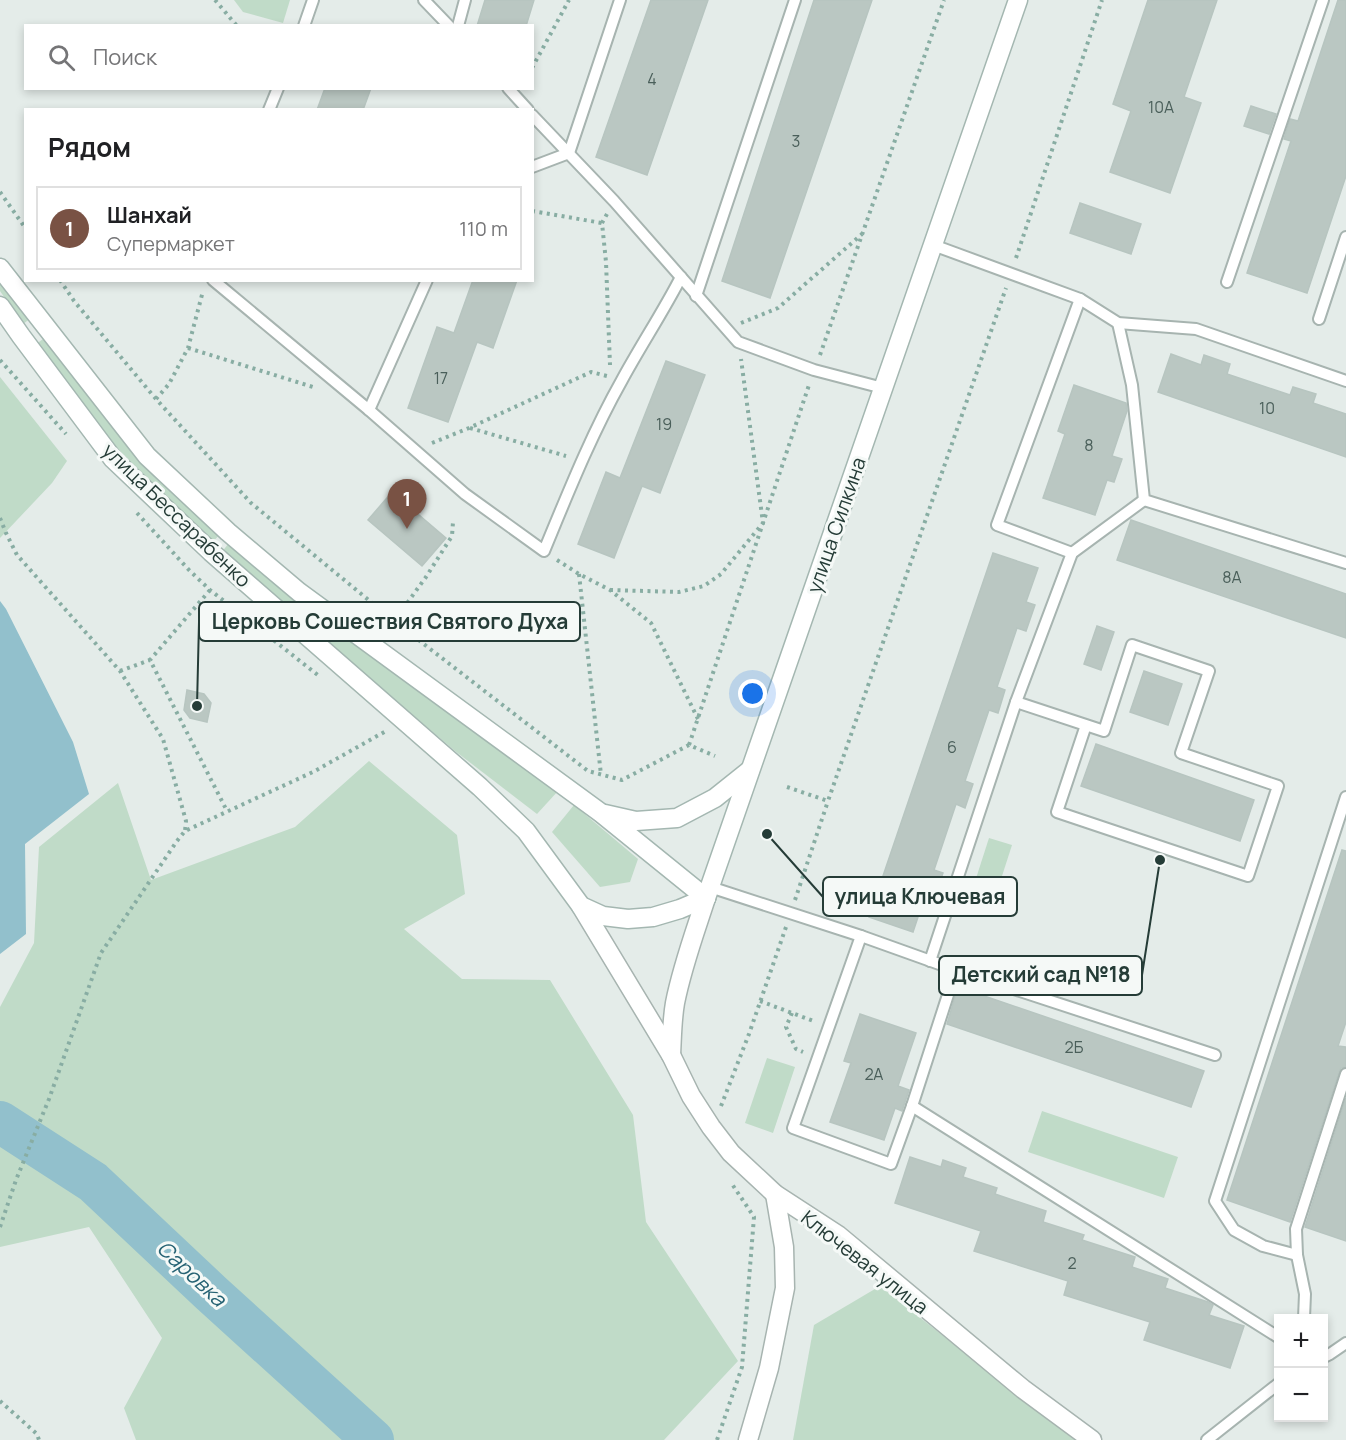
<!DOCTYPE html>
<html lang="ru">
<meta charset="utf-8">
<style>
body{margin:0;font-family:Manrope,sans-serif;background:#f2f2f2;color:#202124}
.controls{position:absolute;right:18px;bottom:18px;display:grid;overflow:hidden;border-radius:0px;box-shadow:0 3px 9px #0003}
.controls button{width:54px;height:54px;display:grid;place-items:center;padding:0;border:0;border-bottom:2px solid #e0e0e0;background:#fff;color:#202124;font:30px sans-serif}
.you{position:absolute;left:753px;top:694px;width:21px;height:21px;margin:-15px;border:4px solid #fff;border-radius:50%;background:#1a73e8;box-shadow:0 0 0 9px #1a73e833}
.badge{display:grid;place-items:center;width:39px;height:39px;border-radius:50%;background:#795244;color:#fff;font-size:20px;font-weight:700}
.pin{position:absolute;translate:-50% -50px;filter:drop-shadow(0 2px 3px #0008)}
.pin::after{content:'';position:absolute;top:32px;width:21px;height:18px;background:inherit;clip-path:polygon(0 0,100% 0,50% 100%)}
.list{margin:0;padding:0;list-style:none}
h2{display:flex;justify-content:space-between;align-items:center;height:78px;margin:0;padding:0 24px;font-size:26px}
h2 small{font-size:20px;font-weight:400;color:#757577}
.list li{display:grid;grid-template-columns:39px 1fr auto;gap:18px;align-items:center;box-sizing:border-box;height:84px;margin:0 12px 12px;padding:0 12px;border:2px solid #e0e0e0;border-radius:0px}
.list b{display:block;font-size:22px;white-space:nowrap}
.list p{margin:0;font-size:20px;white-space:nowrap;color:#757577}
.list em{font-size:20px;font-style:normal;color:#757577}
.icon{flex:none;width:33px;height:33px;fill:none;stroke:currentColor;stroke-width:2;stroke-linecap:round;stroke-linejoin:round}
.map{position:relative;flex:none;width:1346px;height:1440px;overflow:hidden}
.search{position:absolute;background:#fff;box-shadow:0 3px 9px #0003;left:24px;top:24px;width:510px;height:66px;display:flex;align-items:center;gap:15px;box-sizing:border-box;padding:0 21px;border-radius:0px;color:#757577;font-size:22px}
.panel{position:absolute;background:#fff;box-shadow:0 3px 9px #0003;left:24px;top:108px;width:510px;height:174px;border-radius:0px}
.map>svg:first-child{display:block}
.green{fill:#c0dbc8}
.water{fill:#92c0cc}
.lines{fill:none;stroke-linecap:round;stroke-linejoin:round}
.river{stroke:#92c0cc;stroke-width:42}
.building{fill:#bac7c2;stroke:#b7c5c0;stroke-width:1.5}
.service-casing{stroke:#a7b4b0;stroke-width:14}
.tertiary-casing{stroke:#a7b4b0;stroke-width:21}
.secondary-casing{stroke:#a4b7b1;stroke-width:21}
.path{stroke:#88ada3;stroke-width:4;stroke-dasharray:3 4.5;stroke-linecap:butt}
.service{stroke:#fff;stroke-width:10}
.tertiary{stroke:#fff;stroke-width:18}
.secondary{stroke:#fff;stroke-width:18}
.labels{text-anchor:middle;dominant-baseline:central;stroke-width:6;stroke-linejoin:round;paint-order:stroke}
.number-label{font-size:16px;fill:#4a5f5a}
.street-label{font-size:20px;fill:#253c37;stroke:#f5f9f7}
.water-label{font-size:21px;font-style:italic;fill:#256273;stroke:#f5f9f7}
.leader{fill:none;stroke:#253c37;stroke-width:2}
.callout-dot{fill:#253c37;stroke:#f5f9f7;stroke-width:2}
.callout{fill:#f5f9f7;stroke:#253c37;stroke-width:2}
.callout-label{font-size:21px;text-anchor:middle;font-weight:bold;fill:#253c37}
</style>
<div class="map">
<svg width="1346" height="1440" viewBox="0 0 1346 1440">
<rect width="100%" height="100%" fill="#e4ece9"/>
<g class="green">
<polygon points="234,0 290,0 283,23 243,12"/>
<polygon points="0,272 31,318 23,324 0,291"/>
<polygon points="46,337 220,534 212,543 140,474 101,430 36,344"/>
<polygon points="0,377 67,461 52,483 0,538"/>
<polygon points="228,544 558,791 537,814 455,751 222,552"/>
<polygon points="369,761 457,835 465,894 404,929 462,979 550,980 633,1115 646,1222 738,1361 664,1440 136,1440 124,1408 162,1338 89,1227 0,1247 0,1007 34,943 39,847 118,783 151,880 295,827"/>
<polygon points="574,805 638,859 630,882 600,887 552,832"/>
<polygon points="989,838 1012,845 993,904 970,897"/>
<polygon points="767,1058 795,1067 773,1133 745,1123"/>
<polygon points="1042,1111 1178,1157 1164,1198 1028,1152"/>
<polygon points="880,1286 1075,1440 793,1440 814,1325"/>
</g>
<polygon class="water" points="0,601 6,609 73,742 89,794 25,844 26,934 0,954"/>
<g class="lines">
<polyline class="river" points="0,1122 93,1182 211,1293 373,1440"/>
</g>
<g class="building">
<polygon points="485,0 534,0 526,26 477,26"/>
<polygon points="651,0 708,0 647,175 596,157"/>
<polygon points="814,0 872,0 770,298 722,281"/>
<polygon points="1148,0 1217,0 1184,97 1201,103 1170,193 1110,172 1131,111 1113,104"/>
<polygon points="1338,0 1346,0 1346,176 1307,293 1247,273 1291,141 1284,139 1290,119 1298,121"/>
<polygon points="325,88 371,88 363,110 317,110"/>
<polygon points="1251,106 1276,114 1269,134 1244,126"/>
<polygon points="1080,203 1141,224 1131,254 1070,233"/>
<polygon points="473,280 517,280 493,348 477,342 448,422 408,408 437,327 454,333"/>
<polygon points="1171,354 1201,365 1204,355 1230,364 1227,374 1290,395 1293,387 1316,394 1313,403 1346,414 1346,457 1158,392"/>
<polygon points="666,361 705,375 660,493 642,486 614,558 578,544 606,472 620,478"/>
<polygon points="1074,385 1126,403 1127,411 1112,456 1122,459 1114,482 1107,480 1095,515 1043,498 1065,434 1058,431"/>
<polygon points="392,492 446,538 422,566 368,520"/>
<polygon points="1131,520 1346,594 1346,638 1117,560"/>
<polygon points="993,553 1038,568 1026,602 1035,605 1026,631 1017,628 997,687 1005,690 998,713 989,710 965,781 973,784 965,808 956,804 934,870 943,873 936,892 927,890 913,932 869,917"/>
<polygon points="1097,626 1114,632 1101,670 1084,664"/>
<polygon points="1144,671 1182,684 1168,725 1130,712"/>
<polygon points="187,690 204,694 211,703 207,722 190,718 184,710"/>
<polygon points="1096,744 1254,800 1240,841 1081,786"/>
<polygon points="1342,850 1346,851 1346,1022 1338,1046 1346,1047 1346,1067 1341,1068 1339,1072 1290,1222 1227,1200"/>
<polygon points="958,987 1204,1071 1191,1107 947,1024"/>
<polygon points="860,1014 916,1033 898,1086 909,1090 902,1111 895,1108 884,1140 830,1122 851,1063 844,1061"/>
<polygon points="1346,1098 1346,1241 1305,1227"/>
<polygon points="910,1157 941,1167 943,1160 966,1168 963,1177 997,1188 995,1194 1046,1211 1043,1222 1084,1235 1082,1240 1135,1257 1132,1267 1168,1279 1165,1288 1208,1302 1213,1305 1209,1315 1244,1326 1230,1368 1144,1340 1150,1322 1064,1295 1068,1281 974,1251 981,1231 895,1203"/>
</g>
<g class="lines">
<g class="service-casing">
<g id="service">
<polyline points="424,0 449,26"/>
<polyline points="304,26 313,0"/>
<polyline points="458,26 465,0"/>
<polyline points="508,88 528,110"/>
<polyline points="269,110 278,88"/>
<polyline points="532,115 614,201 738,342 814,370 883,388"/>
<polyline points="532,167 569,153 620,0"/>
<polyline points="933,245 1080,299 1118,323 1196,329 1346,381"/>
<path d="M213 280 369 410 465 494 544 551C568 493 591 435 622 380 641 345 663 312 681 277"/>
<polyline points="1227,282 1323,0"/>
<polyline points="696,296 795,0"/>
<polyline points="1319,319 1346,237"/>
<polyline points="1118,323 1132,385 1144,500 1346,563"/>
<polyline points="369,410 427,280"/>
<polyline points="1072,553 997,525 1080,299"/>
<polyline points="1016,702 1104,731 1132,645 1209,671 1181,753 1278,786 1248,876 1057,812 1086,725"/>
<polyline points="710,887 861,936"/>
<polygon points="861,936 956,970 912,1106 891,1164 793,1128"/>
<polyline points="930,961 1016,702 1072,553 1144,500"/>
<polyline points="956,970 1215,1055"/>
<polyline points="912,1106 1278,1337"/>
<polyline points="1297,1255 1263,1246 1234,1230 1215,1201 1346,797"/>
<polyline points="1304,1318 1305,1294 1297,1255 1296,1229 1346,1074"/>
<polyline points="1324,1357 1330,1354 1346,1343"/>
<polyline points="1207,1440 1278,1384"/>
</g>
</g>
<g class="tertiary-casing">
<g id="tertiary">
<polyline points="581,906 671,1055 691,1096 711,1127 731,1153 775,1194 838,1235 1023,1389 1092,1440"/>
<path d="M671 1055C672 1037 672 1020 675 1003 682 967 695 932 706 898"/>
<polyline points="748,1440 769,1368 785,1288 784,1247 775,1194"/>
</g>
</g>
<g class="secondary-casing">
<g id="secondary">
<polyline points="0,268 147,456 228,532 299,592 601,813 706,898"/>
<polyline points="0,306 21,336 113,459 211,552 480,787 526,831 581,906 603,916 628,919 653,917 680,909 706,898"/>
<polyline points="605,814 636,821 677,818 715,798 750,770"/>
<polyline points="706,898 1018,0"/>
</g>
</g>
<g class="path">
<polyline points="215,0 237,26"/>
<polyline points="532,68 569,0"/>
<polyline points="0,192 26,229"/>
<polyline points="532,211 602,223"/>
<polyline points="607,214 602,223 606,262 610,365"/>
<polyline points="1016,258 1102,0"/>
<polyline points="60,280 74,301 156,399 251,503 394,621 588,771 622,780 689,745 715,756"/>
<polyline points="741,323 778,308 862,234"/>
<polyline points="188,348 313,387"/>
<polyline points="820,355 944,0"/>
<polyline points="0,360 66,434"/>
<polyline points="156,399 169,384 188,348 203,291"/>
<polyline points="470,428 566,456"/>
<polyline points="432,443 469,428 591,372 607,376"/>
<polyline points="137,513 189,570 210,590 319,676"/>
<polyline points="0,518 6,533 17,555 120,671 163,739 186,821 185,831"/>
<polyline points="557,560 579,574 610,590 651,623 698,719"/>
<polyline points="579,574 601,775"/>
<polyline points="210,590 150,660 227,811"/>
<polyline points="610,590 679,592 704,586 721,574 763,523 741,359"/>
<polyline points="394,621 426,577 452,536 453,522"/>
<polyline points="120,671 150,660"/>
<polyline points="689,745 809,385"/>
<polyline points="787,787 828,801 1006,288"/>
<polyline points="795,900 828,801"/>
<polyline points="760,1001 816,1022"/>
<polyline points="792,1013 786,1027 796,1049 803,1052"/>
<polyline points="721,1106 749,1034 786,927"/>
<polyline points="0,1227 16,1180 49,1099 101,953 177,841 185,831 313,772 386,731"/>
<polyline points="0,1401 37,1434 39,1440"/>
<polyline points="717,1440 742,1367 754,1217 732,1184"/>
</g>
<use href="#service" class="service"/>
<use href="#tertiary" class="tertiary"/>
<use href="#secondary" class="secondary"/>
</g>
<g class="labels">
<g class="number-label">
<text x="652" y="79">4</text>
<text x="1161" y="107">10А</text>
<text x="796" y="141">3</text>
<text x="441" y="378">17</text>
<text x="1267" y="408">10</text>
<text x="664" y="424">19</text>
<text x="1089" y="445">8</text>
<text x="1232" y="577">8А</text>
<text x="952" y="747">6</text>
<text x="1074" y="1047">2Б</text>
<text x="874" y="1074">2А</text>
<text x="1072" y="1263">2</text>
</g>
<g class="street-label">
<text transform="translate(177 515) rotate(44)">улица Бессарабенко</text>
<text transform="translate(836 525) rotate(-71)">улица Силкина</text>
<text transform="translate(865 1262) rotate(38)">Ключевая улица</text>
</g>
<g class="water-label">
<text transform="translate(192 1273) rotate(43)">Саровка</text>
</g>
</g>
<path class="leader" d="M197 706L199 622M767 834L823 897M1160 860L1142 975"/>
<g class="callout-dot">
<circle cx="197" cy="706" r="6"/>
<circle cx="767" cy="834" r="6"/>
<circle cx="1160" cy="860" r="6"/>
</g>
<g class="callout">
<rect x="199" y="602" width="381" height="39" rx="6"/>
<rect x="823" y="877" width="194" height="39" rx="6"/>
<rect x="939" y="956" width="203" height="39" rx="6"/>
</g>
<g class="callout-label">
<text x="390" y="629">Церковь Сошествия Святого Духа</text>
<text x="920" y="904">улица Ключевая</text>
<text x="1041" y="982">Детский сад №18</text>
</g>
</svg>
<div class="controls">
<button>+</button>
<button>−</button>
</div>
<div class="you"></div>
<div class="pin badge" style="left:407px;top:529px">1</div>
<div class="search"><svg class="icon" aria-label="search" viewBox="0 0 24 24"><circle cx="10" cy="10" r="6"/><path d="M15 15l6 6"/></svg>Поиск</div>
<section class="panel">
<h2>Рядом<small></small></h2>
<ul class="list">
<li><span class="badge">1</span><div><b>Шанхай</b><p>Супермаркет</p></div><em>110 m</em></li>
</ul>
</section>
</div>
